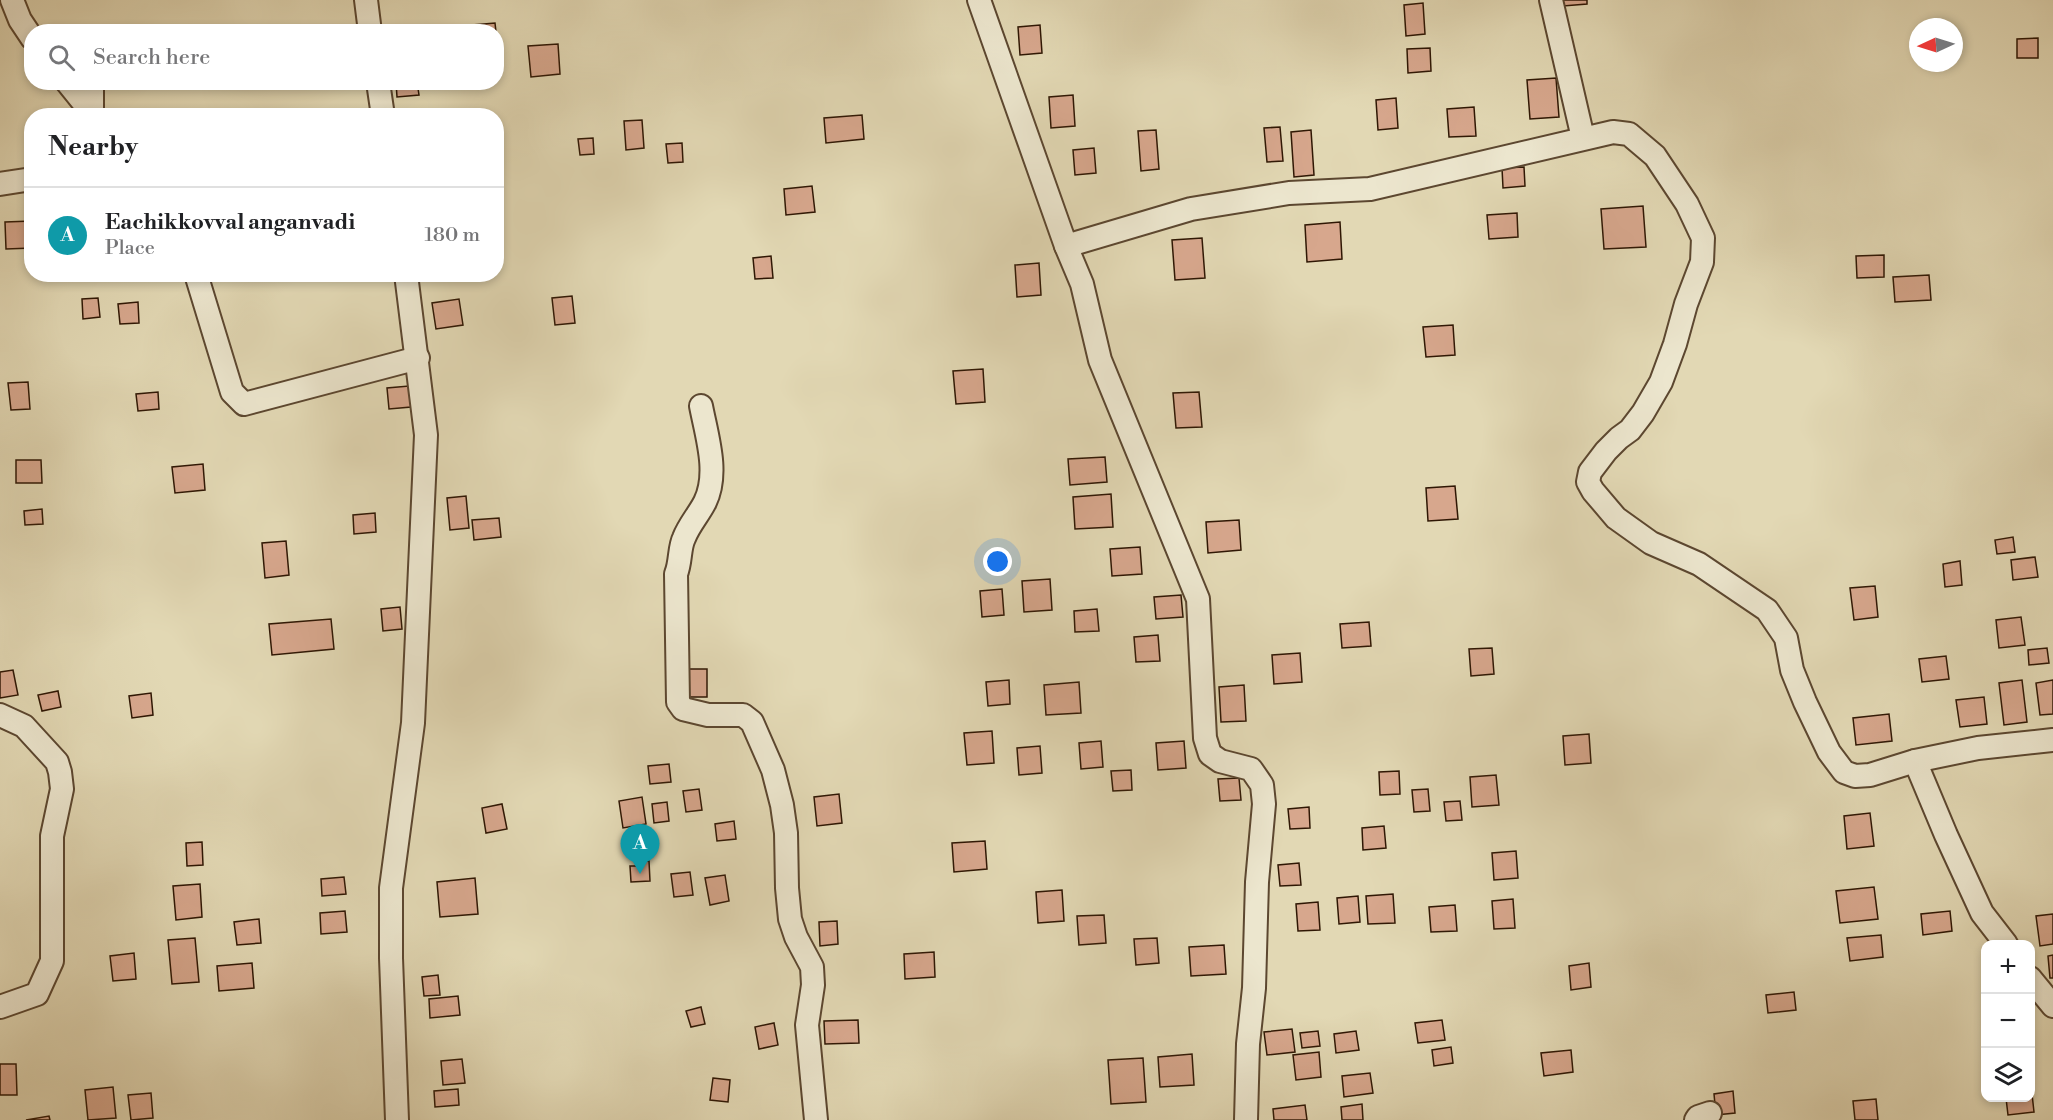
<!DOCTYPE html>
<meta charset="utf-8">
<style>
body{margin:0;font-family:"Libre Bodoni",serif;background:#f6f6f6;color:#202124}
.controls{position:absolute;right:18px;bottom:18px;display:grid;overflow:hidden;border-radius:12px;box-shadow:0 3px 9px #0003}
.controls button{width:54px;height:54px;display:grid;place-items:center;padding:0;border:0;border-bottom:2px solid #e0e0e0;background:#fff;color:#202124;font:30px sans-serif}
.compass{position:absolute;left:1909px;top:18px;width:54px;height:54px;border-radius:50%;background:#fff;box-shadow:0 3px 9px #0003;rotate:266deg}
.you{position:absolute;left:998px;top:562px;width:21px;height:21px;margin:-15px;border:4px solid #fff;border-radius:50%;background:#1a73e8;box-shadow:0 0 0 9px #1a73e833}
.badge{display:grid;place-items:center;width:39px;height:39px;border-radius:50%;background:#8f2418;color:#fff;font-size:20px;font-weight:700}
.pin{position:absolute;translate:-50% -50px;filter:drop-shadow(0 2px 3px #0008)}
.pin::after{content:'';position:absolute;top:32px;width:21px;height:18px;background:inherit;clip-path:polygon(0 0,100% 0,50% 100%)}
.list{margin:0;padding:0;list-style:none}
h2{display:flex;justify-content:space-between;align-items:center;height:78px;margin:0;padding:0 24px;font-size:26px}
h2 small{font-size:20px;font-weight:400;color:#757577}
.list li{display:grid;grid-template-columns:39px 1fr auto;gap:18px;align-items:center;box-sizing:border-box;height:96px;padding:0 24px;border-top:2px solid #e0e0e0}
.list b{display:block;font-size:22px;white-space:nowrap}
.list p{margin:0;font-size:20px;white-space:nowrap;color:#757577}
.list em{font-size:20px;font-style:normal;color:#757577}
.icon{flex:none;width:33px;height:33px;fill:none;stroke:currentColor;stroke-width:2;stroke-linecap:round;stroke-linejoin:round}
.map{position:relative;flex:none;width:2053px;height:1120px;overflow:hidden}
.search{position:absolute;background:#fff;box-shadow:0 3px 9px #0003;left:24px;top:24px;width:480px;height:66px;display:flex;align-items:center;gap:15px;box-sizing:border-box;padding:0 21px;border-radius:24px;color:#757577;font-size:22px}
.panel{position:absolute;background:#fff;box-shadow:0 3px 9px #0003;left:24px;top:108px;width:480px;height:174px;border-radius:24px}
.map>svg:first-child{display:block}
.building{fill:#d7a78d;stroke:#2f1704;stroke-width:1.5}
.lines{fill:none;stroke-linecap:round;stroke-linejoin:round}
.minor-casing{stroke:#5c4730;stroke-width:26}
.minor{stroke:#ece6ce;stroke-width:22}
</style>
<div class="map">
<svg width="2053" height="1120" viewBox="0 0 2053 1120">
<rect width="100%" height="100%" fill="#e2d8b4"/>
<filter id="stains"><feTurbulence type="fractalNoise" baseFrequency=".00333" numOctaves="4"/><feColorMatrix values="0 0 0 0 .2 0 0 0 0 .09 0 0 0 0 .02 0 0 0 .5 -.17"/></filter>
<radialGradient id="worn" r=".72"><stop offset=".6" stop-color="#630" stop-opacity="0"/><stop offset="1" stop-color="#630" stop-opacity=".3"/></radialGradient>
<g class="building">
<polygon points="1562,0 1587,0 1587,4 1563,6"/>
<polygon points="1423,3 1425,34 1406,36 1404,5"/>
<polygon points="495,23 496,32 472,32 472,25"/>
<polygon points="1040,25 1042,53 1020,55 1018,27"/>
<polygon points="2038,38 2038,58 2017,58 2017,39"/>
<polygon points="558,44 560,74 531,77 528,46"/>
<polygon points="1430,48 1431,71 1408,73 1407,49"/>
<polygon points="1556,78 1559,117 1530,119 1527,80"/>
<polygon points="396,82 417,82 419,95 397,97"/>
<polygon points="1073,95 1075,126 1051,128 1049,97"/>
<polygon points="1396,98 1398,128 1378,130 1376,100"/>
<polygon points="1474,107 1476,136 1449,137 1447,109"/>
<polygon points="862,115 864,139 826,143 824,118"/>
<polygon points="642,120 644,148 626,150 624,121"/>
<polygon points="1280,127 1283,161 1267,162 1264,128"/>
<polygon points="1156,130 1159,169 1141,171 1138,131"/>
<polygon points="1311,130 1314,175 1294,177 1291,132"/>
<polygon points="593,138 594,154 580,155 578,139"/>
<polygon points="682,143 683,162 668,163 666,144"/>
<polygon points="1094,148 1096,173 1075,175 1073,150"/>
<polygon points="1524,167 1525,186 1503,188 1502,168"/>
<polygon points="812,186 815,212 786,215 784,189"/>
<polygon points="1643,206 1646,247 1604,249 1601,209"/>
<polygon points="1517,213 1518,237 1489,239 1487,215"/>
<polygon points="32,221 32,248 6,249 5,222"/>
<polygon points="1340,222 1342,259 1307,262 1305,225"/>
<polygon points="1202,238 1205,278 1175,280 1172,240"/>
<polygon points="1884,255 1884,277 1857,278 1856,256"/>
<polygon points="771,256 773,278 755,279 753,258"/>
<polygon points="1039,263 1041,295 1017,297 1015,265"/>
<polygon points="105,274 132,274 132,277 106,278"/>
<polygon points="1929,275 1931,300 1895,302 1893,277"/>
<polygon points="572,296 575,323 555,325 552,298"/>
<polygon points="98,298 100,317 83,319 82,299"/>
<polygon points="459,299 463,325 436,329 432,303"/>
<polygon points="138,302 139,323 120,324 118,304"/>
<polygon points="1453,325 1455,355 1426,357 1423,327"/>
<polygon points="983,369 985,402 956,404 953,371"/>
<polygon points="28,382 30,409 11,410 8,383"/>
<polygon points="409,386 411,407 389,409 387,388"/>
<polygon points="158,392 159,409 138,411 136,394"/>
<polygon points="1199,392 1202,427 1176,428 1173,393"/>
<polygon points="1105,457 1107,482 1070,485 1068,459"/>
<polygon points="16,460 41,460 42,483 16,483"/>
<polygon points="203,464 205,490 175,493 172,467"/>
<polygon points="1455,486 1458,519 1428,521 1426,488"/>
<polygon points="1111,494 1113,527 1075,529 1073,497"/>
<polygon points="466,496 469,528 450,530 447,498"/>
<polygon points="42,509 43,524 25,525 24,511"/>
<polygon points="375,513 376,532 354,534 353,515"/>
<polygon points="499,518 501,537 474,540 472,520"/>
<polygon points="1239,520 1241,550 1208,553 1206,522"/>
<polygon points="2013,537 2015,552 1997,554 1995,540"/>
<polygon points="286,541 289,575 265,578 262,543"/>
<polygon points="1140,547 1142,574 1112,576 1110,549"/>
<polygon points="2035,557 2038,577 2013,580 2011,560"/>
<polygon points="1960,561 1962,585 1945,587 1943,564"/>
<polygon points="1050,579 1052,610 1024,612 1022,581"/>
<polygon points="1875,586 1878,617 1854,620 1850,588"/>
<polygon points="1002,589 1004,615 982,617 980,591"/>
<polygon points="1181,595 1183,617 1156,619 1154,597"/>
<polygon points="400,607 402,629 383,631 381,609"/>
<polygon points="1097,609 1099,631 1075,632 1074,611"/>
<polygon points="2021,617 2025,645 1999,648 1996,620"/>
<polygon points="331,619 334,649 272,655 269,624"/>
<polygon points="1369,622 1371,646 1342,648 1340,624"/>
<polygon points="1158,635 1160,661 1136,662 1134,637"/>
<polygon points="1492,648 1494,674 1471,676 1469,649"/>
<polygon points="2047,648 2049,663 2029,665 2028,650"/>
<polygon points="1300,653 1302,682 1274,684 1272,655"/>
<polygon points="1946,656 1949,679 1922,682 1919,659"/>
<polygon points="686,669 707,669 707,697 687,697"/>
<polygon points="13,670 18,695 0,698 0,672"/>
<polygon points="1009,680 1010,704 988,706 986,682"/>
<polygon points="2022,680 2027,722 2004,725 1999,683"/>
<polygon points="2053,680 2053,714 2040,715 2036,683"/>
<polygon points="1079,682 1081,713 1046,715 1044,685"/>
<polygon points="1244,685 1246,721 1221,722 1219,687"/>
<polygon points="58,691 61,707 42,711 38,695"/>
<polygon points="151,693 153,715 132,718 129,696"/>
<polygon points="1984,697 1987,724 1960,727 1956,700"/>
<polygon points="1889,714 1892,741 1856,745 1853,718"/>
<polygon points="992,731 994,763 967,765 964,733"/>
<polygon points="1589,734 1591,763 1565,765 1563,736"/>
<polygon points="1101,741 1103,767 1081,769 1079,743"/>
<polygon points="1184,741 1186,768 1158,770 1156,743"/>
<polygon points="1040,746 1042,773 1019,775 1017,748"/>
<polygon points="669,764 671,782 650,784 648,766"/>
<polygon points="1131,770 1132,790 1113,791 1111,771"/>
<polygon points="1399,771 1400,794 1380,795 1379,772"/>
<polygon points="1496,775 1499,805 1472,807 1470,777"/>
<polygon points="1239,778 1241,800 1220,801 1218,779"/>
<polygon points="699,789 702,810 686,812 683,791"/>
<polygon points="1428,789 1430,811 1414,812 1412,790"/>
<polygon points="839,794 842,823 817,826 814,797"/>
<polygon points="642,797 646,824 623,828 619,801"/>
<polygon points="1460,801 1462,820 1446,821 1444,802"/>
<polygon points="667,802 669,821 654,823 652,804"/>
<polygon points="502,804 507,829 486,833 482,808"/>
<polygon points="1309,807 1310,828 1290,829 1288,809"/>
<polygon points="1870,813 1874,846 1847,849 1844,816"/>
<polygon points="734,821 736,839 717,841 715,824"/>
<polygon points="1384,826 1386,848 1363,850 1362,828"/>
<polygon points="985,841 987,869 954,872 952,843"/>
<polygon points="202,842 203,865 187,866 186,843"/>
<polygon points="1516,851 1518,878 1494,880 1492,853"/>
<polygon points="640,861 649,861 650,881 631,882 630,866 640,866"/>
<polygon points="1299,863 1301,885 1280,886 1278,865"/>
<polygon points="690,872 693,895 674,897 671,874"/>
<polygon points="725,875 729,901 710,905 705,878"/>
<polygon points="344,877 346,894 322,896 321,879"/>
<polygon points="475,878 478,914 440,917 437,882"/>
<polygon points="200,884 202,917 176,920 173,886"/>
<polygon points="1874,887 1878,919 1840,923 1836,891"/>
<polygon points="1062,890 1064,921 1038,923 1036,892"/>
<polygon points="1393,894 1395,923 1368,924 1366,896"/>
<polygon points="1358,896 1360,922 1339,924 1337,898"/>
<polygon points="1513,899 1515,928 1494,929 1492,901"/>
<polygon points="1318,902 1320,930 1298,931 1296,904"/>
<polygon points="1455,905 1457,931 1431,932 1429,907"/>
<polygon points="345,911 347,932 321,934 320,913"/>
<polygon points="1950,911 1952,931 1923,935 1921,914"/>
<polygon points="2053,914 2053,944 2040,946 2036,916"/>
<polygon points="1104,915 1106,943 1079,945 1077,916"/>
<polygon points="259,919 261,943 237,945 234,922"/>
<polygon points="837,921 838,944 820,946 819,922"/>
<polygon points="1881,935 1883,957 1850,961 1847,938"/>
<polygon points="195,938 199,982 172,984 168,940"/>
<polygon points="1157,938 1159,963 1136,965 1134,939"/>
<polygon points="1224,945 1226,974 1191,976 1189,947"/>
<polygon points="934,952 935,977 905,979 904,954"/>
<polygon points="134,953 136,979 113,981 110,956"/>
<polygon points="2053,955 2053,978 2050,978 2048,956"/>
<polygon points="252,963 254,988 219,991 217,966"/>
<polygon points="1589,963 1591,987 1571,990 1569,966"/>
<polygon points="438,975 440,995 424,996 422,977"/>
<polygon points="1794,992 1796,1010 1768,1013 1766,995"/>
<polygon points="458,996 460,1015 430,1018 429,999"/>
<polygon points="701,1007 705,1024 691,1027 686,1011"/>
<polygon points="858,1020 859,1043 825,1044 824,1021"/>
<polygon points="1442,1020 1445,1040 1418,1043 1415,1023"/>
<polygon points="774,1023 778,1045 759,1049 755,1027"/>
<polygon points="1292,1029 1295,1052 1267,1055 1264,1032"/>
<polygon points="1318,1031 1320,1046 1302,1048 1300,1033"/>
<polygon points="1356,1031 1359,1050 1336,1053 1334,1034"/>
<polygon points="1451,1047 1453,1063 1434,1066 1432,1050"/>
<polygon points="1571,1050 1573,1072 1544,1076 1541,1053"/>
<polygon points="1319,1052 1321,1077 1296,1080 1293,1055"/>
<polygon points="1192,1054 1194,1085 1160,1087 1158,1057"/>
<polygon points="1143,1058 1146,1102 1111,1104 1108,1060"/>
<polygon points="462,1059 465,1083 443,1085 441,1061"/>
<polygon points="0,1064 16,1064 17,1095 0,1095"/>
<polygon points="1370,1073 1373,1093 1344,1097 1342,1076"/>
<polygon points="713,1078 730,1080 728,1102 710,1100"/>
<polygon points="113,1087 116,1118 88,1120 85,1090"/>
<polygon points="458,1089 459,1105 435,1107 434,1091"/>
<polygon points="1733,1091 1735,1113 1716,1115 1714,1094"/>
<polygon points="151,1093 153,1118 131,1120 128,1095"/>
<polygon points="2030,1094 2032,1094 2034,1112 2008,1115 2006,1098 2030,1098"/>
<polygon points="1876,1099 1878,1120 1855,1120 1853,1101"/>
<polygon points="1362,1104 1363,1120 1342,1120 1341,1107"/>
<polygon points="1305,1105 1307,1120 1274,1120 1273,1109"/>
<polygon points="49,1116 50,1120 26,1120"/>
</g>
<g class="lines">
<g class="minor-casing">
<g id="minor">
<polyline points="12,0 20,20 32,38"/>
<polyline points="366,0 370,32"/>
<polyline points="979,0 1066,246 1082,284 1100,360 1198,599 1205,738 1210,754 1220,761 1251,769 1262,785 1264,804 1257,882 1254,988 1248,1044 1246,1120"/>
<polyline points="1551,0 1583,138"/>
<polyline points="67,82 92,113"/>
<polyline points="378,82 383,116"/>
<polyline points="92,116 92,82"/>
<polyline points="0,184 32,179"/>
<polyline points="1066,246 1191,209 1289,193 1370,189 1613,132 1629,134 1655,156 1687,204 1703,238 1702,262 1686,304 1675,344 1661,382 1643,413 1630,430 1619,438 1606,451 1590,472 1588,482 1593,491 1616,518 1651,543 1699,564 1767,610 1786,638 1792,670 1805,702 1829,752 1844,772 1855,776 1870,775 1915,761 1946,835 1982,913 2006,944"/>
<polyline points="196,274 232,392 244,404 418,358"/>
<path d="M701 406C707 437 719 473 705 502 699 514 689 525 684 538 679 548 681 562 676 574L678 702 683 709 708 715H743L752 722 773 770 782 805 786 833 787 888 790 919 796 937 812 967 813 985 807 1025 816 1120"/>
<polyline points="0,715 24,726 57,762 60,772 62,789 52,836 52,961 37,994 0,1007"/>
<polyline points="1915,761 1978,748 2053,740"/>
<polyline points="2030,978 2053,1006"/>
<polyline points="397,1120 391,958 391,888 413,723 426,435 406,274"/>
<polyline points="1696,1120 1698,1117 1710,1113"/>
</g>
</g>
<use href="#minor" class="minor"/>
</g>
<rect width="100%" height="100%" filter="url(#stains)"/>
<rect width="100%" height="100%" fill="url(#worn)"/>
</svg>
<div class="controls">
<button>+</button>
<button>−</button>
<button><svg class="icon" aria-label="layers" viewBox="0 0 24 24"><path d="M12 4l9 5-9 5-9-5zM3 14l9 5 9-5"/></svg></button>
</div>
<svg class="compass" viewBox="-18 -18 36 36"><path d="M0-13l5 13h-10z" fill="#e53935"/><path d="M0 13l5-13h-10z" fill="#757577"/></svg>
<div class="you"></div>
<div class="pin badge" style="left:640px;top:874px;background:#0f9aa8">A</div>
<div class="search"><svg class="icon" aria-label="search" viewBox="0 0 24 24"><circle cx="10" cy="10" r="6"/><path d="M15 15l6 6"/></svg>Search here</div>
<section class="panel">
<h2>Nearby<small></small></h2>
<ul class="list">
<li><span class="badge" style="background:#0f9aa8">A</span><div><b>Eachikkovval anganvadi</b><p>Place</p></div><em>180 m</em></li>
</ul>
</section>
</div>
